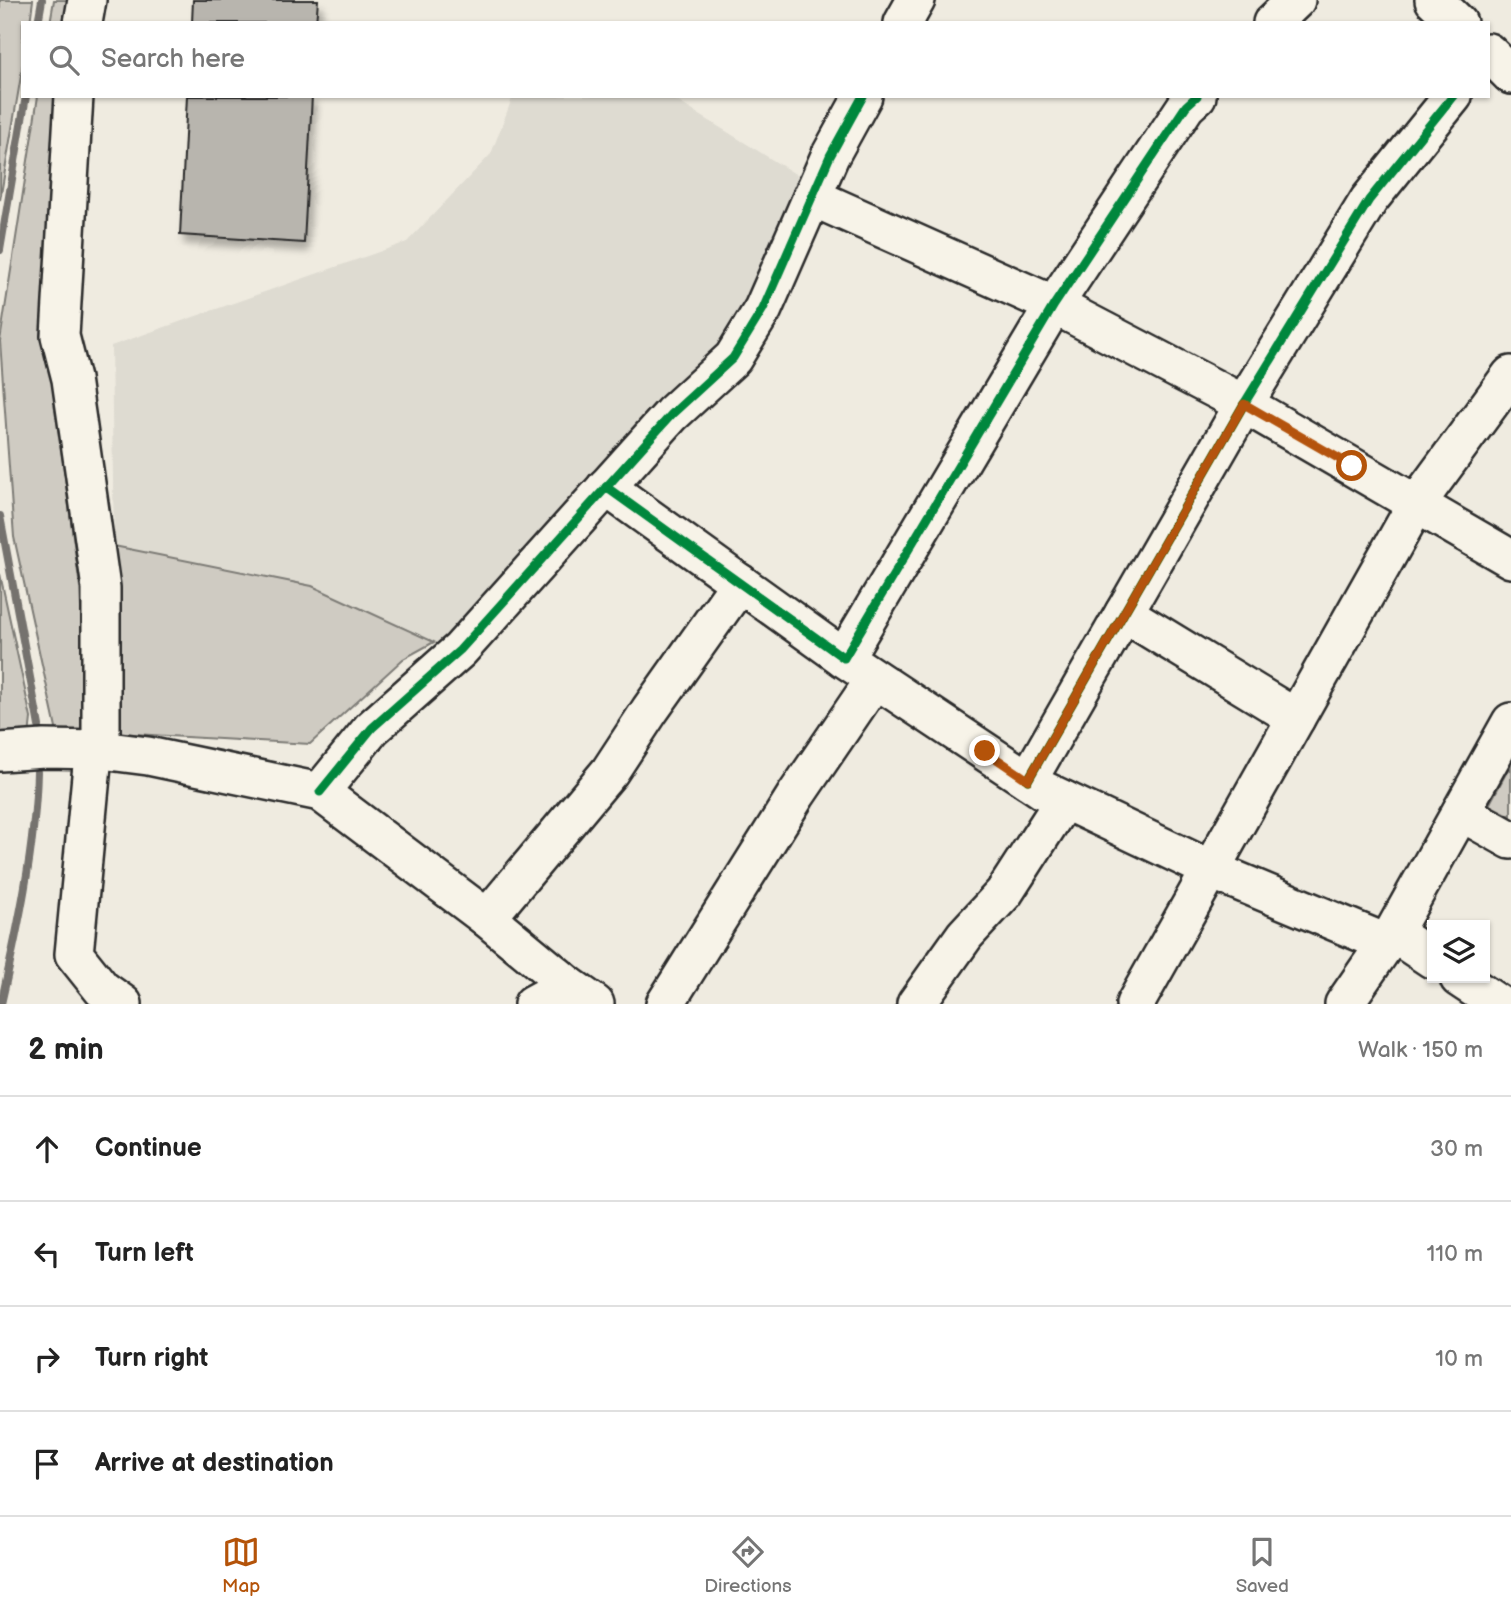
<!DOCTYPE html>
<meta charset="utf-8">
<style>
body{margin:0;font-family:"Balsamiq Sans",sans-serif;background:#f2f2f2;color:#222}
.controls{position:absolute;right:21px;bottom:21px;display:grid;overflow:hidden;border-radius:0px;box-shadow:0 2px 5px #0004}
.controls button{width:63px;height:63px;display:grid;place-items:center;padding:0;border:0;border-bottom:2px solid #e0e0e0;background:#fff;color:#222;font:35px sans-serif}
.stop{position:absolute;width:21px;height:21px;margin:-16px;border:5px solid #b45309;border-radius:50%;background:#fff}
.stop.end{background:#b45309;border-color:#fff;box-shadow:0 2px 7px #0008}
.list{margin:0;padding:0;list-style:none}
h2{display:flex;justify-content:space-between;align-items:center;height:91px;margin:0;padding:0 28px;font-size:30px}
h2 small{font-size:23px;font-weight:400;color:#767676}
.list li{display:grid;grid-template-columns:46px 1fr auto;gap:21px;align-items:center;box-sizing:border-box;height:105px;padding:0 28px;border-top:2px solid #e0e0e0}
.list b{display:block;font-size:26px;white-space:nowrap}
.list em{font-size:23px;font-style:normal;color:#767676}
.icon{flex:none;width:38px;height:38px;fill:none;stroke:currentColor;stroke-width:2;stroke-linecap:round;stroke-linejoin:round}
.map{position:relative;flex:none;width:1511px;height:1004px;overflow:hidden}
.search{position:absolute;background:#fff;box-shadow:0 2px 5px #0004;left:21px;right:21px;top:21px;height:77px;display:flex;align-items:center;gap:18px;box-sizing:border-box;padding:0 24px;border-radius:0px;color:#767676;font-size:26px}
.sheet{height:511px;background:#fff}
nav{display:flex;justify-content:space-around;align-items:center;box-sizing:border-box;height:98px;border-top:2px solid #e0e0e0;background:#fff;font-size:19px;color:#767676}
nav a{display:grid;justify-items:center;gap:4px}
nav .on{color:#b45309}
.map>svg:first-child{display:block}
.built{fill:#dedbd1}
.green{fill:#cfcbc2;stroke:#7d7b76;stroke-width:2}
.lines{fill:none;stroke-linecap:round;stroke-linejoin:round}
.stream{stroke:#74726e;stroke-width:8}
.building{fill:#b8b5ae;stroke:#2b2b2b;stroke-width:2;filter:url(#shadow)}
.minor-casing{stroke:#2b2b2b;stroke-width:42}
.minor{stroke:#f7f3e8;stroke-width:37}
.cycleway-casing{stroke:#f7f3e8;stroke-width:13}
.cycleway{stroke:#00873e;stroke-width:9}
.route{stroke:#b45309;stroke-width:9}
</style>
<div class="map">
<svg width="1511" height="1004" viewBox="0 0 1511 1004">
<defs>
<filter id="shadow"><feDropShadow dx="4.5" dy="8" stdDeviation="3.5" flood-color="#0004"/></filter>
</defs>
<rect width="100%" height="100%" fill="#efebe0"/>
<filter id="ink" filterUnits="userSpaceOnUse"><feTurbulence type="fractalNoise" baseFrequency=".0143" numOctaves="2"/><feDisplacementMap in="SourceGraphic" scale="14" xChannelSelector="R" yChannelSelector="G"/><feConvolveMatrix kernelMatrix="1 2 1 2 8 2 1 2 1" color-interpolation-filters="sRGB"/></filter>
<g filter="url(#ink)">
<polygon class="built" points="513,96 669,96 805,180 717,371 446,647 312,586 114,546 111,346 407,242 491,154"/>
<g class="green">
<polygon points="0,0 33,0 30,23 23,23 23,64 0,200"/>
<polygon points="54,0 75,0 72,23 50,23"/>
<polygon points="38,96 64,96 47,346 80,587 87,734 57,733 14,537 0,341"/>
<polygon points="114,546 312,586 434,642 403,659 310,744 117,733"/>
<polygon points="0,574 31,718 29,736 0,735"/>
<polygon points="1511,764 1511,816 1489,805"/>
</g>
<g class="lines">
<g class="stream">
<polyline points="38,23 42,0"/>
<polyline points="0,250 26,96"/>
<polyline points="0,516 39,726"/>
<path d="M1 1004C18 928 35 850 37 772"/>
</g>
</g>
<g class="building">
<polygon points="193,0 318,0 316,23 192,23"/>
<polygon points="187,96 312,96 304,243 180,235"/>
</g>
<g class="lines">
<g class="minor-casing">
<g id="minor">
<polyline points="1434,0 1458,23"/>
<polyline points="83,23 87,0"/>
<polyline points="903,23 916,0"/>
<polyline points="1272,23 1296,0"/>
<polyline points="1488,52 1511,75"/>
<polyline points="74,96 60,336 71,379 101,588 101,750 93,755 74,954 102,989 123,1004"/>
<polyline points="812,197 1054,305 1244,404 1511,559"/>
<polyline points="606,487 844,658 1054,305 1186,106 1197,96"/>
<polyline points="1124,613 1296,718"/>
<polyline points="844,658 1043,790 1216,872 1386,943"/>
<polyline points="0,752 44,749 101,750 148,756 320,792 487,918 568,985 595,1004"/>
<polyline points="1028,780 1244,404 1369,200 1453,96"/>
<polyline points="320,792 372,728 460,650 672,414 733,358 763,309 830,156 863,96"/>
<polyline points="1461,812 1511,840"/>
<polyline points="487,918 610,771 650,710 740,583"/>
<polyline points="1393,933 1432,959"/>
<polyline points="1459,978 1498,1004"/>
<polyline points="533,1004 568,985"/>
<polyline points="665,1004 796,795 875,679"/>
<polyline points="916,1004 965,935 1004,893 1064,800"/>
<polyline points="1135,1004 1417,503 1511,375"/>
<polyline points="1344,1004 1393,933 1511,722"/>
</g>
</g>
<use href="#minor" class="minor"/>
<g class="cycleway-casing">
<g id="cycleway">
<polyline points="606,487 844,658 1054,305 1186,106 1197,96"/>
<polyline points="1028,780 1244,404 1369,200 1453,96"/>
<polyline points="320,792 372,728 460,650 672,414 733,358 763,309 830,156 863,96"/>
</g>
</g>
<use href="#cycleway" class="cycleway"/>
</g>
</g>
<g class="lines" filter="url(#ink)">
<polyline class="route" points="985,751 1028,780 1244,404 1352,466"/>
</g>
</svg>
<div class="controls">
<button><svg class="icon" aria-label="layers" viewBox="0 0 24 24"><path d="M12 4l9 5-9 5-9-5zM3 14l9 5 9-5"/></svg></button>
</div>
<div class="stop" style="left:1352px;top:466px"></div>
<div class="stop end" style="left:985px;top:751px"></div>
<div class="search"><svg class="icon" aria-label="search" viewBox="0 0 24 24"><circle cx="10" cy="10" r="6"/><path d="M15 15l6 6"/></svg>Search here</div>
</div>
<section class="sheet">
<h2>2 min<small>Walk · 150 m</small></h2>
<ul class="list">
<li><svg class="icon" aria-label="ahead" viewBox="0 0 24 24"><path d="M12 20V5M6 11l6-6 6 6"/></svg><div><b>Continue</b></div><em>30 m</em></li>
<li><svg class="icon" aria-label="left" viewBox="0 0 24 24"><path d="M17 20v-9H6M10 6l-5 5 5 5"/></svg><div><b>Turn left</b></div><em>110 m</em></li>
<li><svg class="icon" aria-label="right" viewBox="0 0 24 24"><path d="M7 20v-9h11M14 6l5 5-5 5"/></svg><div><b>Turn right</b></div><em>10 m</em></li>
<li><svg class="icon" aria-label="arrive" viewBox="0 0 24 24"><path d="M6 21V4h12l-3 4 3 4H6"/></svg><div><b>Arrive at destination</b></div></li>
</ul>
</section>
<nav>
<a class="on"><svg class="icon" aria-label="map" viewBox="0 0 24 24"><path d="M3 6l6-2 6 2 6-2v14l-6 2-6-2-6 2zM9 4v14M15 6v14"/></svg>Map</a>
<a><svg class="icon" aria-label="directions" viewBox="0 0 24 24"><path d="M12 3l9 9-9 9-9-9zM9 14v-3h6M13 9l2 2-2 2"/></svg>Directions</a>
<a><svg class="icon" aria-label="saved" viewBox="0 0 24 24"><path d="M7 4h10v16l-5-4-5 4z"/></svg>Saved</a>
</nav>
